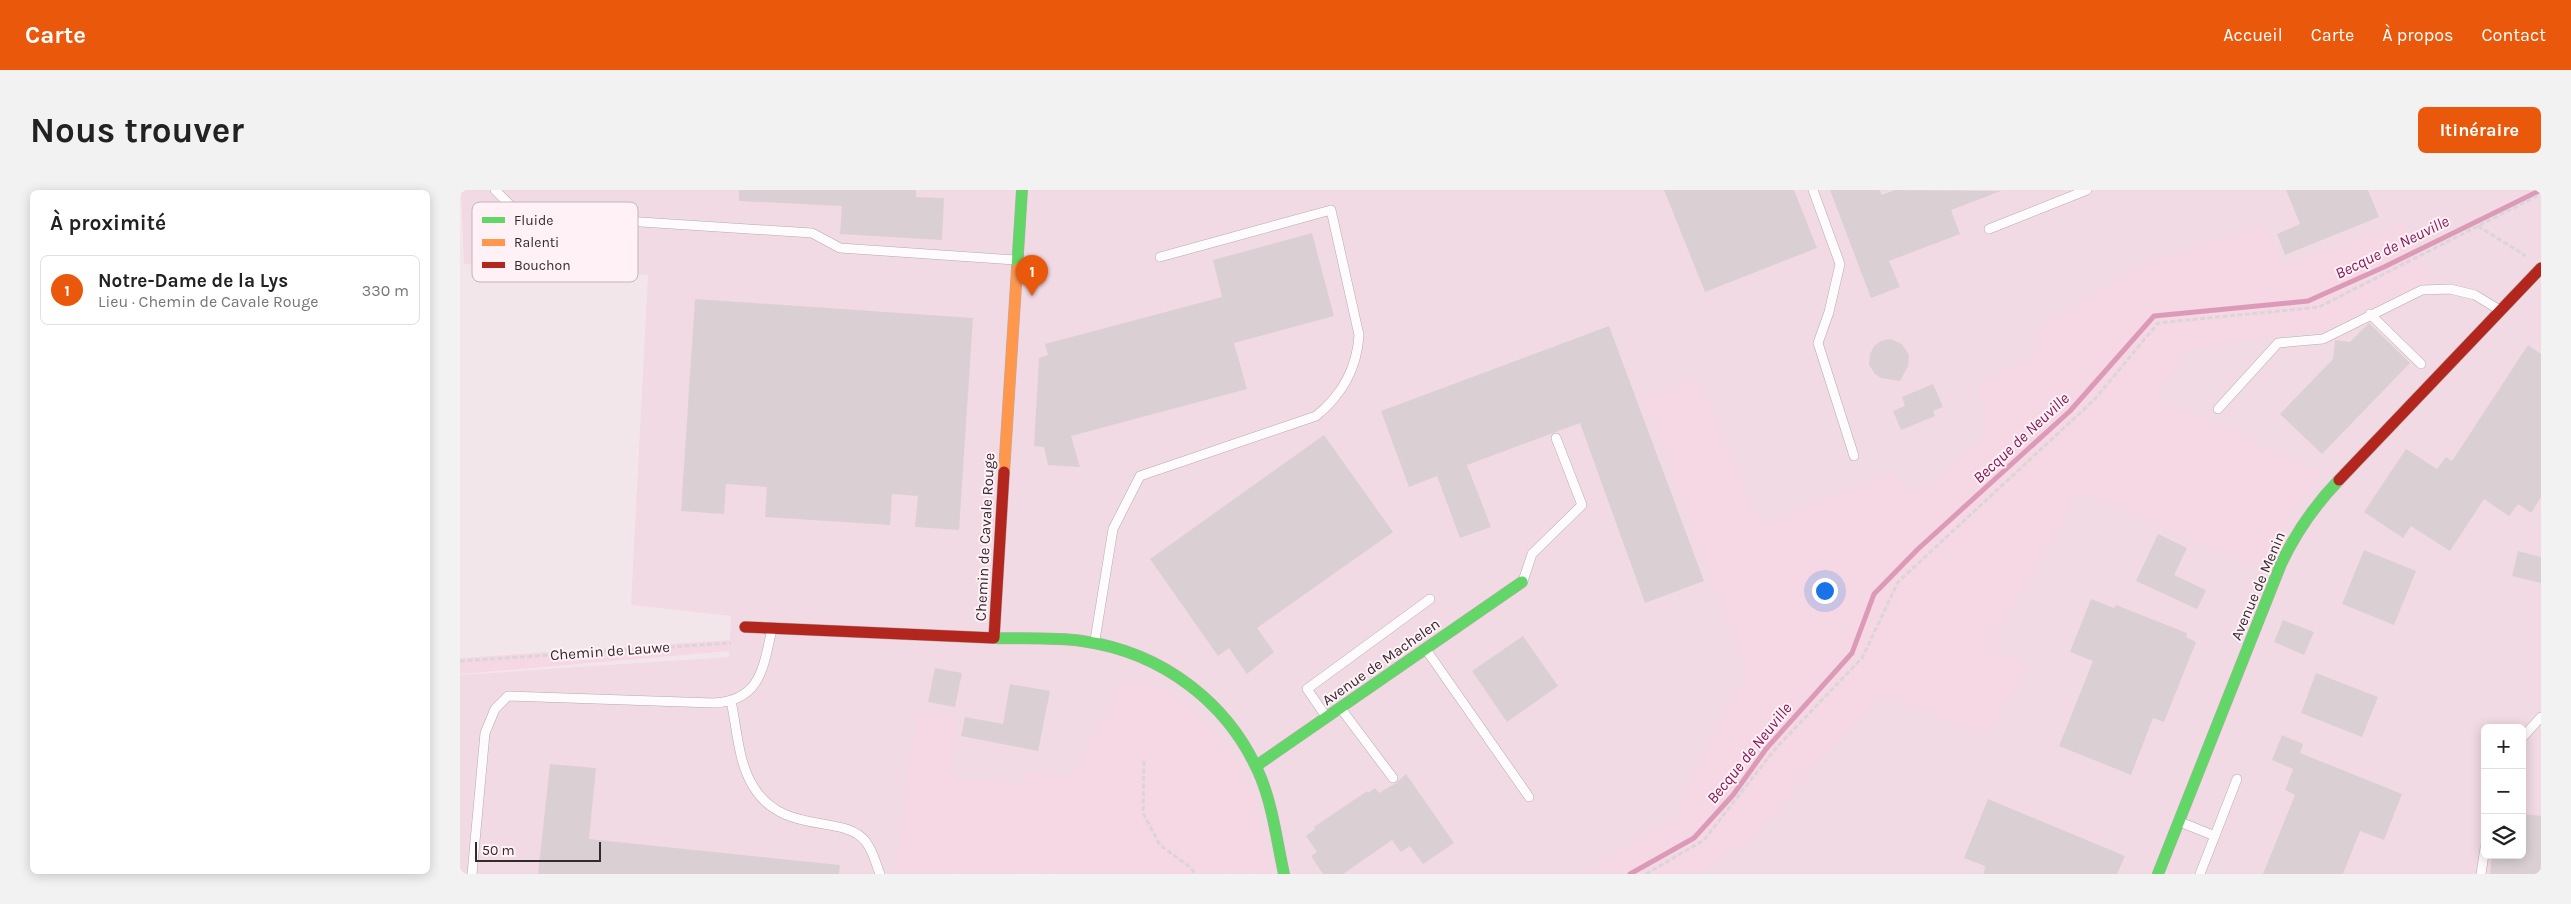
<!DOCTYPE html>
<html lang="fr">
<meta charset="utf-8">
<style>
body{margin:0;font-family:Karla,sans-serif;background:#f2f2f2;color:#222}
.controls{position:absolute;right:15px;bottom:15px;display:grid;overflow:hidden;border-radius:8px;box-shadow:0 2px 12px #0003}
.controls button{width:45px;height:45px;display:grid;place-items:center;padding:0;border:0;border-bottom:1px solid #e0e0e0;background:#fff;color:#222;font:25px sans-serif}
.scale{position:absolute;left:15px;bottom:12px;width:126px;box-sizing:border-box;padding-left:5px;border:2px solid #332a2e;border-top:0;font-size:14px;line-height:18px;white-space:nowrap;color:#332a2e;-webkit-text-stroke:4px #fff1f6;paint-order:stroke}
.you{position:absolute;left:1364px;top:400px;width:18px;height:18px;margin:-12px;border:4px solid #fff;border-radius:50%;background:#1a73e8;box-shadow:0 0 0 8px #1a73e833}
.badge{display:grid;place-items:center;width:32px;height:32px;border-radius:50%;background:#ea580c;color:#fff;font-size:16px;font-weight:700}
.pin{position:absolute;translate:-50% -41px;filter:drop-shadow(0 1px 2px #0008)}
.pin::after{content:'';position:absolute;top:26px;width:18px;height:15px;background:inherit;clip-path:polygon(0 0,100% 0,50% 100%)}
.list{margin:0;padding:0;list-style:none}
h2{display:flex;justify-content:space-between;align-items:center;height:65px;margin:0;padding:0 20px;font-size:21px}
h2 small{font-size:16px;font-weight:400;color:#767676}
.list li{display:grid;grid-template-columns:32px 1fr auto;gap:15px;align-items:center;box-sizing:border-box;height:70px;margin:0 10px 10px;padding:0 10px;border:1px solid #e0e0e0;border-radius:8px}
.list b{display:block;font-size:19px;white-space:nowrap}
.list p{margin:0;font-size:16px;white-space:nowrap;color:#767676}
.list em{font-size:16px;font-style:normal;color:#767676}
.icon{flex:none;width:28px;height:28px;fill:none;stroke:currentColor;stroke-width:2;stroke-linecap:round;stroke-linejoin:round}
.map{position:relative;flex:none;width:2081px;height:684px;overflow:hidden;border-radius:8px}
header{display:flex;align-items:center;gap:30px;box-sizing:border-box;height:70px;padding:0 25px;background:#ea580c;color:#fff}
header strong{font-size:24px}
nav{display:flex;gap:28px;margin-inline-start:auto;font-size:18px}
.intro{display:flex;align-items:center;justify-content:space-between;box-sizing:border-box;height:120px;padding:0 30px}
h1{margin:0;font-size:35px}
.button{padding:12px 22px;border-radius:8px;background:#ea580c;color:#fff;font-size:18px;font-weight:700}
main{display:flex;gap:30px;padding:0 30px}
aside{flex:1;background:#fff;border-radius:8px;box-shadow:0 2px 12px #0003}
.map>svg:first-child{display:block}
.built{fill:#f1dae3;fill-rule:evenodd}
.green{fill:#f6d7e4}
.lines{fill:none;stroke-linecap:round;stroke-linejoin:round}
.stream{stroke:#dc9ab9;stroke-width:5}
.building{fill:#dad0d4}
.lane-casing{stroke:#b4abae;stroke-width:10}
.fast-casing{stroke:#b4abae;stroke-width:12}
.slow-casing{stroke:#b4abae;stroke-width:12}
.jam-casing{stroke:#b4abae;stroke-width:12}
.path{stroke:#dad6d7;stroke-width:3;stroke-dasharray:5 2.5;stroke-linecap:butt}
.lane{stroke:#fdfbfc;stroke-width:9}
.fast{stroke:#63d668;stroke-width:11}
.slow{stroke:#ff974d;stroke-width:11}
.jam{stroke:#b3261e;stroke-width:11}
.labels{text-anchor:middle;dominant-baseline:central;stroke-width:4;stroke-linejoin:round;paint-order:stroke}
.street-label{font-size:15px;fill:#332a2e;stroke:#fff1f6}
.water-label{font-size:16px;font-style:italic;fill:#841c58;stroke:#fff1f6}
.key{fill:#fff1f6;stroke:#c2b5ba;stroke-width:1}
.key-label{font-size:14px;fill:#332a2e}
</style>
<header>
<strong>Carte</strong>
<nav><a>Accueil</a><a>Carte</a><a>À propos</a><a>Contact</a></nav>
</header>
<div class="intro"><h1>Nous trouver</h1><a class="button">Itinéraire</a></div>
<main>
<aside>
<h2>À proximité<small></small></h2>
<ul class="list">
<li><span class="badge">1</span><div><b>Notre-Dame de la Lys</b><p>Lieu · Chemin de Cavale Rouge</p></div><em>330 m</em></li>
</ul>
</aside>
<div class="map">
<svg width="2081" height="684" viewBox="0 0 2081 684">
<rect width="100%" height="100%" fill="#f3e6eb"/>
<path class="built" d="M1 0H2081V684H0V485L269 467 271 426 171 415 188 85 4 74ZM2025 538H2062V665H2025Z"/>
<g class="green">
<polygon points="1944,31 1972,90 1865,139 1727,159 1695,207 1862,282 1823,334 1803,379 1620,301 1532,453 1567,479 1526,544 1422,505 1287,651 1238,684 1124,684 1217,626 1247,555 1287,485 1186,207 1238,187 1301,335 1432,282 1448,302 1483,285 1527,245 1518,196 1581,160 1573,142 1677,78 1803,36 1823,76"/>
<polygon points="270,450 270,461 0,484 0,468"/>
<polygon points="665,487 711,503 758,544 792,597 811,684 436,682 457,522 496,527 491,588 561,594 563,581 612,587"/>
</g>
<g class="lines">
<polyline class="stream" points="1170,684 1234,648 1273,605 1306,559 1392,463 1414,404 1458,359 1610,221 1694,126 1848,111 1924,77 2081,0"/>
</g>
<g class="building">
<polygon points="279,0 456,0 456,7 484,8 482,50 380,44 382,16 279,11"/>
<polygon points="1204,0 1334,0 1357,58 1245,102"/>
<polygon points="1370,0 1419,0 1422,5 1435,0 1541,1 1491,20 1500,44 1429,71 1440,97 1411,108"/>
<polygon points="1826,0 1908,0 1919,27 1825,65 1817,44 1840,34"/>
<polygon points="852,43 874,126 774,153 787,199 611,246 620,277 588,275 584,257 574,256 579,168 588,165 585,154 762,107 753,70"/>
<polygon points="235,109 513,128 499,340 455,337 458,306 432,304 430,335 305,327 307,297 266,294 264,324 221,321"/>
<polygon points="1909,133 1950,173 1862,264 1820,224 1873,169 1875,150 1890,152"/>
<polygon points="1149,136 1244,391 1185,413 1120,233 1007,275 1031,337 1000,348 977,286 949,297 921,221"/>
<polygon points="1430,149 1442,154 1449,165 1448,176 1440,191 1421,188 1415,184 1409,175 1410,164 1414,156 1421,151"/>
<polygon points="2068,155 2081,164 2081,307 2071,323 2058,314 2049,326 2024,309 1990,361 1951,336 1943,348 1904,322 1946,259 1977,279 1986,267 1992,271"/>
<polygon points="1473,194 1483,217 1473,221 1475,226 1441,240 1433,221 1445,216 1442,207"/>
<polygon points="864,245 933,342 797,438 814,462 787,484 769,458 758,466 690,369"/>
<polygon points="1698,344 1727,358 1714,385 1746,400 1737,419 1676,391"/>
<polygon points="1904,360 1956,381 1934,435 1882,414"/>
<polygon points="2058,361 2081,367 2081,393 2052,386"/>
<polygon points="1631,409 1654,418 1656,415 1727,443 1726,447 1736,452 1704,532 1693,528 1671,585 1599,556 1633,471 1610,462"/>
<polygon points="1823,430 1854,442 1844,465 1814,452"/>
<polygon points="1063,446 1098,496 1047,532 1012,481"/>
<polygon points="475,478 502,483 495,517 468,512"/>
<polygon points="1856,483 1918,507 1902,547 1841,523"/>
<polygon points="550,494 590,501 578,561 501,546 505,527 543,534"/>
<polygon points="1822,545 1843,554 1840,563 1942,604 1924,650 1900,641 1883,684 1803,684 1835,605 1825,600 1833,579 1812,570"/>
<polygon points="90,574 136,578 129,649 380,675 379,684 78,684"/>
<polygon points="946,584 994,653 963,674 950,656 941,662 932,650 883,684 863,684 851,666 857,662 846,646 855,639 854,637 907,601 908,603 915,598 919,603 936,593"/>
<polygon points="1528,609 1665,666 1657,684 1524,684 1525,676 1504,668"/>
<polygon points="2062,624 2081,626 2081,684 2030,684 2032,665 2062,665"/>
</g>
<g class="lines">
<g class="lane-casing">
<g id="lane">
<polyline points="35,0 51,16 73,25 352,43 380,58 555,70"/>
<polyline points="1353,0 1380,74 1369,122 1358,153 1394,266"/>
<polyline points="1529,39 1627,0"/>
<polyline points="1910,124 1961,174"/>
<polyline points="1758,219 1818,153 1863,149 1962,100 1990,99 2015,105 2038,119"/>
<polyline points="1063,391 1072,364 1122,315 1096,248"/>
<path d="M635 450 653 339 680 286 856 226C882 205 897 178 899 145L871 20 700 67"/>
<polyline points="967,461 1069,607"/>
<path d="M271 511C277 538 278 572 293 596 323 647 385 623 406 652 413 661 416 674 420 684"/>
<polyline points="882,520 933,588"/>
<polyline points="865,525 847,499 970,409"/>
<polyline points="2062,548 2081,527"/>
<polyline points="1720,632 1755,646"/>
<path d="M12 684 25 543 35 519 48 506 253 513C301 511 303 478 312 439"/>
<polyline points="1740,684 1777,589"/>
<polyline points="2021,684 2025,658"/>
</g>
</g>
<g class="fast-casing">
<g id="fast">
<polyline points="557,79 562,0"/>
<path d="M534 448C563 449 593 447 622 451 702 462 770 513 801 588 813 618 817 652 824 684"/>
<polyline points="796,576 1062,392"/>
<path d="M1698 684 1821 374C1836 342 1855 315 1879 290"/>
</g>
</g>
<g class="slow-casing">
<polyline id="slow" points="544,282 557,79"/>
</g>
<g class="jam-casing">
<g id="jam">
<polyline points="1879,290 2081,78"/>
<polyline points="285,437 534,448 544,282"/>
</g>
</g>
<g class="path">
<polyline points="2018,36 2066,66"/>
<polyline points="0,471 271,453"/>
<polyline points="684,571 683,623 700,655 730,677 735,684"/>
<polyline points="1186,684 1244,650 1315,559 1402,468 1438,392 1634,210 1698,133 1859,117 2081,4"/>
</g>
<use href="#lane" class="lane"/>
<use href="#fast" class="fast"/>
<use href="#slow" class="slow"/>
<use href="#jam" class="jam"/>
</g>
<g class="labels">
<g class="street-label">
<text transform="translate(525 347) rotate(-87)">Chemin de Cavale Rouge</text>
<text transform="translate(1798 396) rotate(-67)">Avenue de Menin</text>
<text transform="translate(150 461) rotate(-4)">Chemin de Lauwe</text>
<text transform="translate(921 472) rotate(-35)">Avenue de Machelen</text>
</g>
<g class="water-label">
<text transform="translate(1932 57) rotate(-26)">Becque de Neuville</text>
<text transform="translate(1561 248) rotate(-43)">Becque de Neuville</text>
<text transform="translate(1289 563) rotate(-51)">Becque de Neuville</text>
</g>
</g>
<rect x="12" y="12" width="166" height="80" rx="8" class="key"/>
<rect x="22" y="27" width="23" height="6" fill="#63d668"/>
<rect x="22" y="49" width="23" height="7" fill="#ff974d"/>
<rect x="22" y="72" width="23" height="6" fill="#b3261e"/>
<g class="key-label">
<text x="54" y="35">Fluide</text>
<text x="54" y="57">Ralenti</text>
<text x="54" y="80">Bouchon</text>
</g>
</svg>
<div class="controls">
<button>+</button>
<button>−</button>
<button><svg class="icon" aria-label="layers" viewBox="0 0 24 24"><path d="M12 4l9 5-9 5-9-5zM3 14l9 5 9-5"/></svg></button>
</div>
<div class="scale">50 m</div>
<div class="you"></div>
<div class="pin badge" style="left:572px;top:106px">1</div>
</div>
</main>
